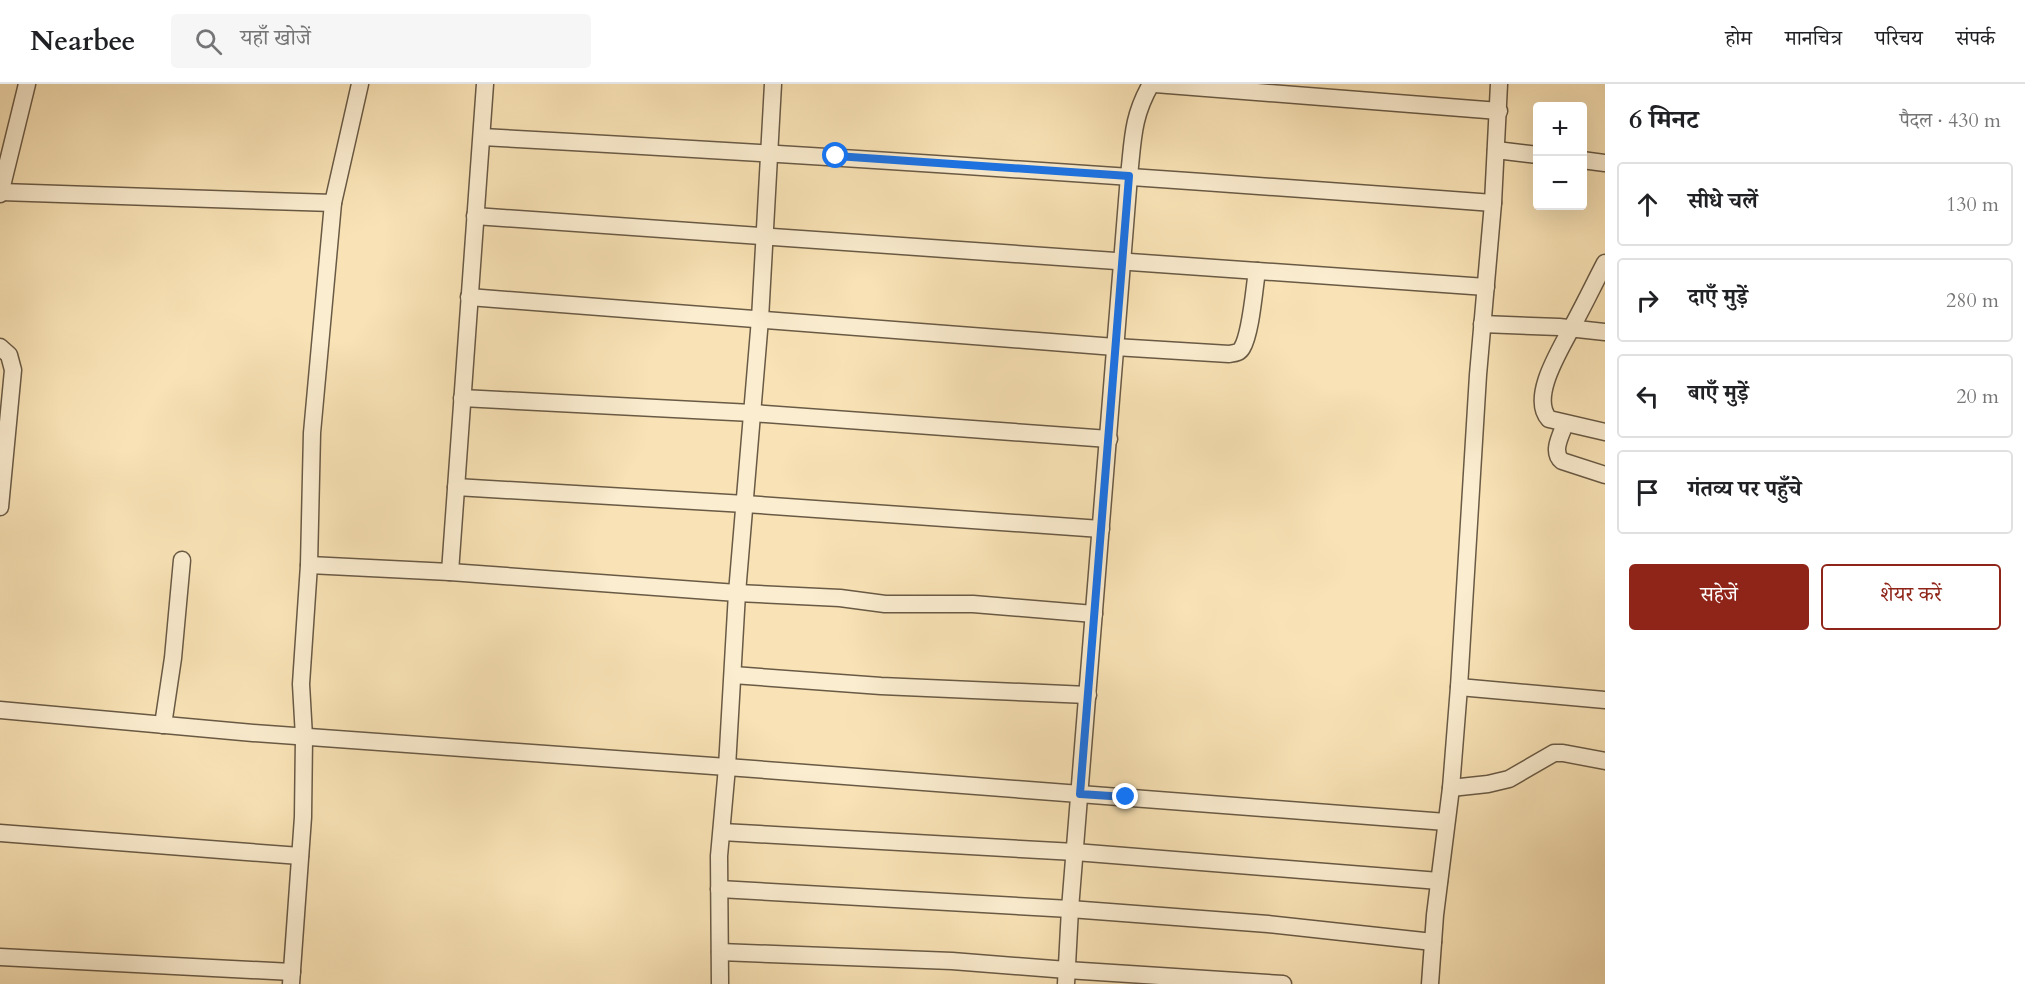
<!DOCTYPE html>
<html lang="hi">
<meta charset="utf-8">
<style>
body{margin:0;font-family:Cardo,"Noto Serif Devanagari",serif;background:#f6f6f6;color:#202124}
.controls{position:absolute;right:18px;top:18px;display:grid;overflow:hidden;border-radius:6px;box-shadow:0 6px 24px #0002}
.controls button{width:54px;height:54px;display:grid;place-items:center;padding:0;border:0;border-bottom:2px solid #e0e0e0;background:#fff;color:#202124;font:30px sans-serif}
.stop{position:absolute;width:18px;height:18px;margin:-14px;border:4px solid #1a73e8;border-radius:50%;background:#fff}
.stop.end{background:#1a73e8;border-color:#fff;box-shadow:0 2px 6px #0008}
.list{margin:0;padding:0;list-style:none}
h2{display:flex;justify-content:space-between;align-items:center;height:78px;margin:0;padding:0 24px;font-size:26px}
h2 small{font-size:20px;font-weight:400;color:#757577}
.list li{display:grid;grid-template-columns:39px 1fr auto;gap:18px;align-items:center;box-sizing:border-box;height:84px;margin:0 12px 12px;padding:0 12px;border:2px solid #e0e0e0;border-radius:6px}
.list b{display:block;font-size:22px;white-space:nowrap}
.list em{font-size:20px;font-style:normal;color:#757577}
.actions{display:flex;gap:12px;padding:18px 24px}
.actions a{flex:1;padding:14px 0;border:2px solid #8f2418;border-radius:6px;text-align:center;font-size:21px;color:#8f2418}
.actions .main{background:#8f2418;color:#fff}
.icon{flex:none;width:33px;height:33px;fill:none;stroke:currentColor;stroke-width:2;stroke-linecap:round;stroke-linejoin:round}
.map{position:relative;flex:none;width:1605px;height:900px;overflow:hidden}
header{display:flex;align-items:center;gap:36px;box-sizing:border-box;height:84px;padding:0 30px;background:#fff;border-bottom:2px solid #e0e0e0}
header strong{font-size:28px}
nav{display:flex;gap:33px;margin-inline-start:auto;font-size:21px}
.search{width:420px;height:54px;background:#f6f6f6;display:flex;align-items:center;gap:15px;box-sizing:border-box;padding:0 21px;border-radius:6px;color:#757577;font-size:22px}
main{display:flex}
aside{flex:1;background:#fff}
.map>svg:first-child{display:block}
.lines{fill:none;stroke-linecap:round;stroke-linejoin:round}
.minor-casing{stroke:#695a45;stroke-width:19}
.minor{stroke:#fbedd0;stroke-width:16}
.route{stroke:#1a73e8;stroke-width:8}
</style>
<header>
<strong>Nearbee</strong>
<div class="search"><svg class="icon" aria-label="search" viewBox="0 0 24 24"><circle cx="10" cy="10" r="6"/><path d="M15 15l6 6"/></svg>यहाँ खोजें</div>
<nav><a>होम</a><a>मानचित्र</a><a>परिचय</a><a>संपर्क</a></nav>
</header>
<main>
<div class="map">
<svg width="1605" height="900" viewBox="0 0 1605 900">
<rect width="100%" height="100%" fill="#f9e3b6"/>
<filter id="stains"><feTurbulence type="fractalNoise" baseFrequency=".00333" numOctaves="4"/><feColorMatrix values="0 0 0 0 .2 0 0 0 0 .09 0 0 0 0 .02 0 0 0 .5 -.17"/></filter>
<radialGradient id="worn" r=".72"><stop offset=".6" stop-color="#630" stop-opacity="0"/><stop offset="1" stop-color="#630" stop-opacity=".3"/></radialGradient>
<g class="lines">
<g class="minor-casing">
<g id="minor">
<polyline points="1155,0 1499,27"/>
<path d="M482 53C819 71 1156 94 1493 119"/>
<polyline points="1496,66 1538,71"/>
<polyline points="1582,76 1605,79"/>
<polyline points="1,108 333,119 312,349 309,481 301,600 304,653 303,733 291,900"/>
<polyline points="0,110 27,0"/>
<polyline points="333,119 360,0"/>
<polyline points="475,132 1486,203"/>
<path d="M1605 179C1594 200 1584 221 1573 241 1562 263 1529 313 1549 335L1605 348"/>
<path d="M469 213 1115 263 1229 270C1235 269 1239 269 1242 264 1251 249 1254 206 1257 187"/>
<polyline points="1482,240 1559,243 1605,248"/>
<polyline points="0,263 9,271 13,286 0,423"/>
<polyline points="462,314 752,329 1109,355"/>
<path d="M1565 340C1561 351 1551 368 1562 377L1605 391"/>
<polyline points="456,403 745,420 1101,445"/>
<polyline points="309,481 450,488 737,509 840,514 885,520 973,520 1094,530"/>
<polyline points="450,488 485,0"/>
<polyline points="733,591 881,602 1088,611"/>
<polyline points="1459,603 1605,616"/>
<polyline points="0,626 253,649 727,683 1446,738"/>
<polyline points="163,641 173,574 182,476"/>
<polyline points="1451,704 1488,700 1509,695 1554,669 1563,669 1605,677"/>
<polyline points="722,748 1075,768 1439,797"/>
<polyline points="0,749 300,772"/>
<polyline points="719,805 1070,825 1268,840 1433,858"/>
<polyline points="720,868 952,877 1067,886 1283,900"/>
<polyline points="0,873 292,888"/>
<polyline points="720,900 719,772 727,683 737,509 760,235 773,0"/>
<path d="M1066 900 1070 825 1129 92C1133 56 1132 33 1151 0"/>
<polyline points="1430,900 1435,831 1451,704 1459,603 1478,291 1493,119 1499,0"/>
</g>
</g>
<use href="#minor" class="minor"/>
</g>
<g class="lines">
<polyline class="route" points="836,72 1129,92 1080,710 1126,713"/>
</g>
<rect width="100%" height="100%" filter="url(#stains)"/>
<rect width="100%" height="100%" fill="url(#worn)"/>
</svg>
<div class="controls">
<button>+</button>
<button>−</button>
</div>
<div class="stop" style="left:836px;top:72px"></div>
<div class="stop end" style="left:1126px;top:713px"></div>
</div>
<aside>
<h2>6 मिनट<small>पैदल · 430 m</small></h2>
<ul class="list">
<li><svg class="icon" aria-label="ahead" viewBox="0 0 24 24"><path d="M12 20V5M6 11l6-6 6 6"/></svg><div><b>सीधे चलें</b></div><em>130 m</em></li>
<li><svg class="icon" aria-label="right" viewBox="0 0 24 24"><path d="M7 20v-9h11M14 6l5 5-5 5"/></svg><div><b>दाएँ मुड़ें</b></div><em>280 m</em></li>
<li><svg class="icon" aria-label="left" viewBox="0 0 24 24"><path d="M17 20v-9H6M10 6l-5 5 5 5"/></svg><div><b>बाएँ मुड़ें</b></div><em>20 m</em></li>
<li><svg class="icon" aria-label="arrive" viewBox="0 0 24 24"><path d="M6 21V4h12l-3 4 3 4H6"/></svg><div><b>गंतव्य पर पहुँचे</b></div></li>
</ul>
<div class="actions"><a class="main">सहेजें</a><a>शेयर करें</a></div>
</aside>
</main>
